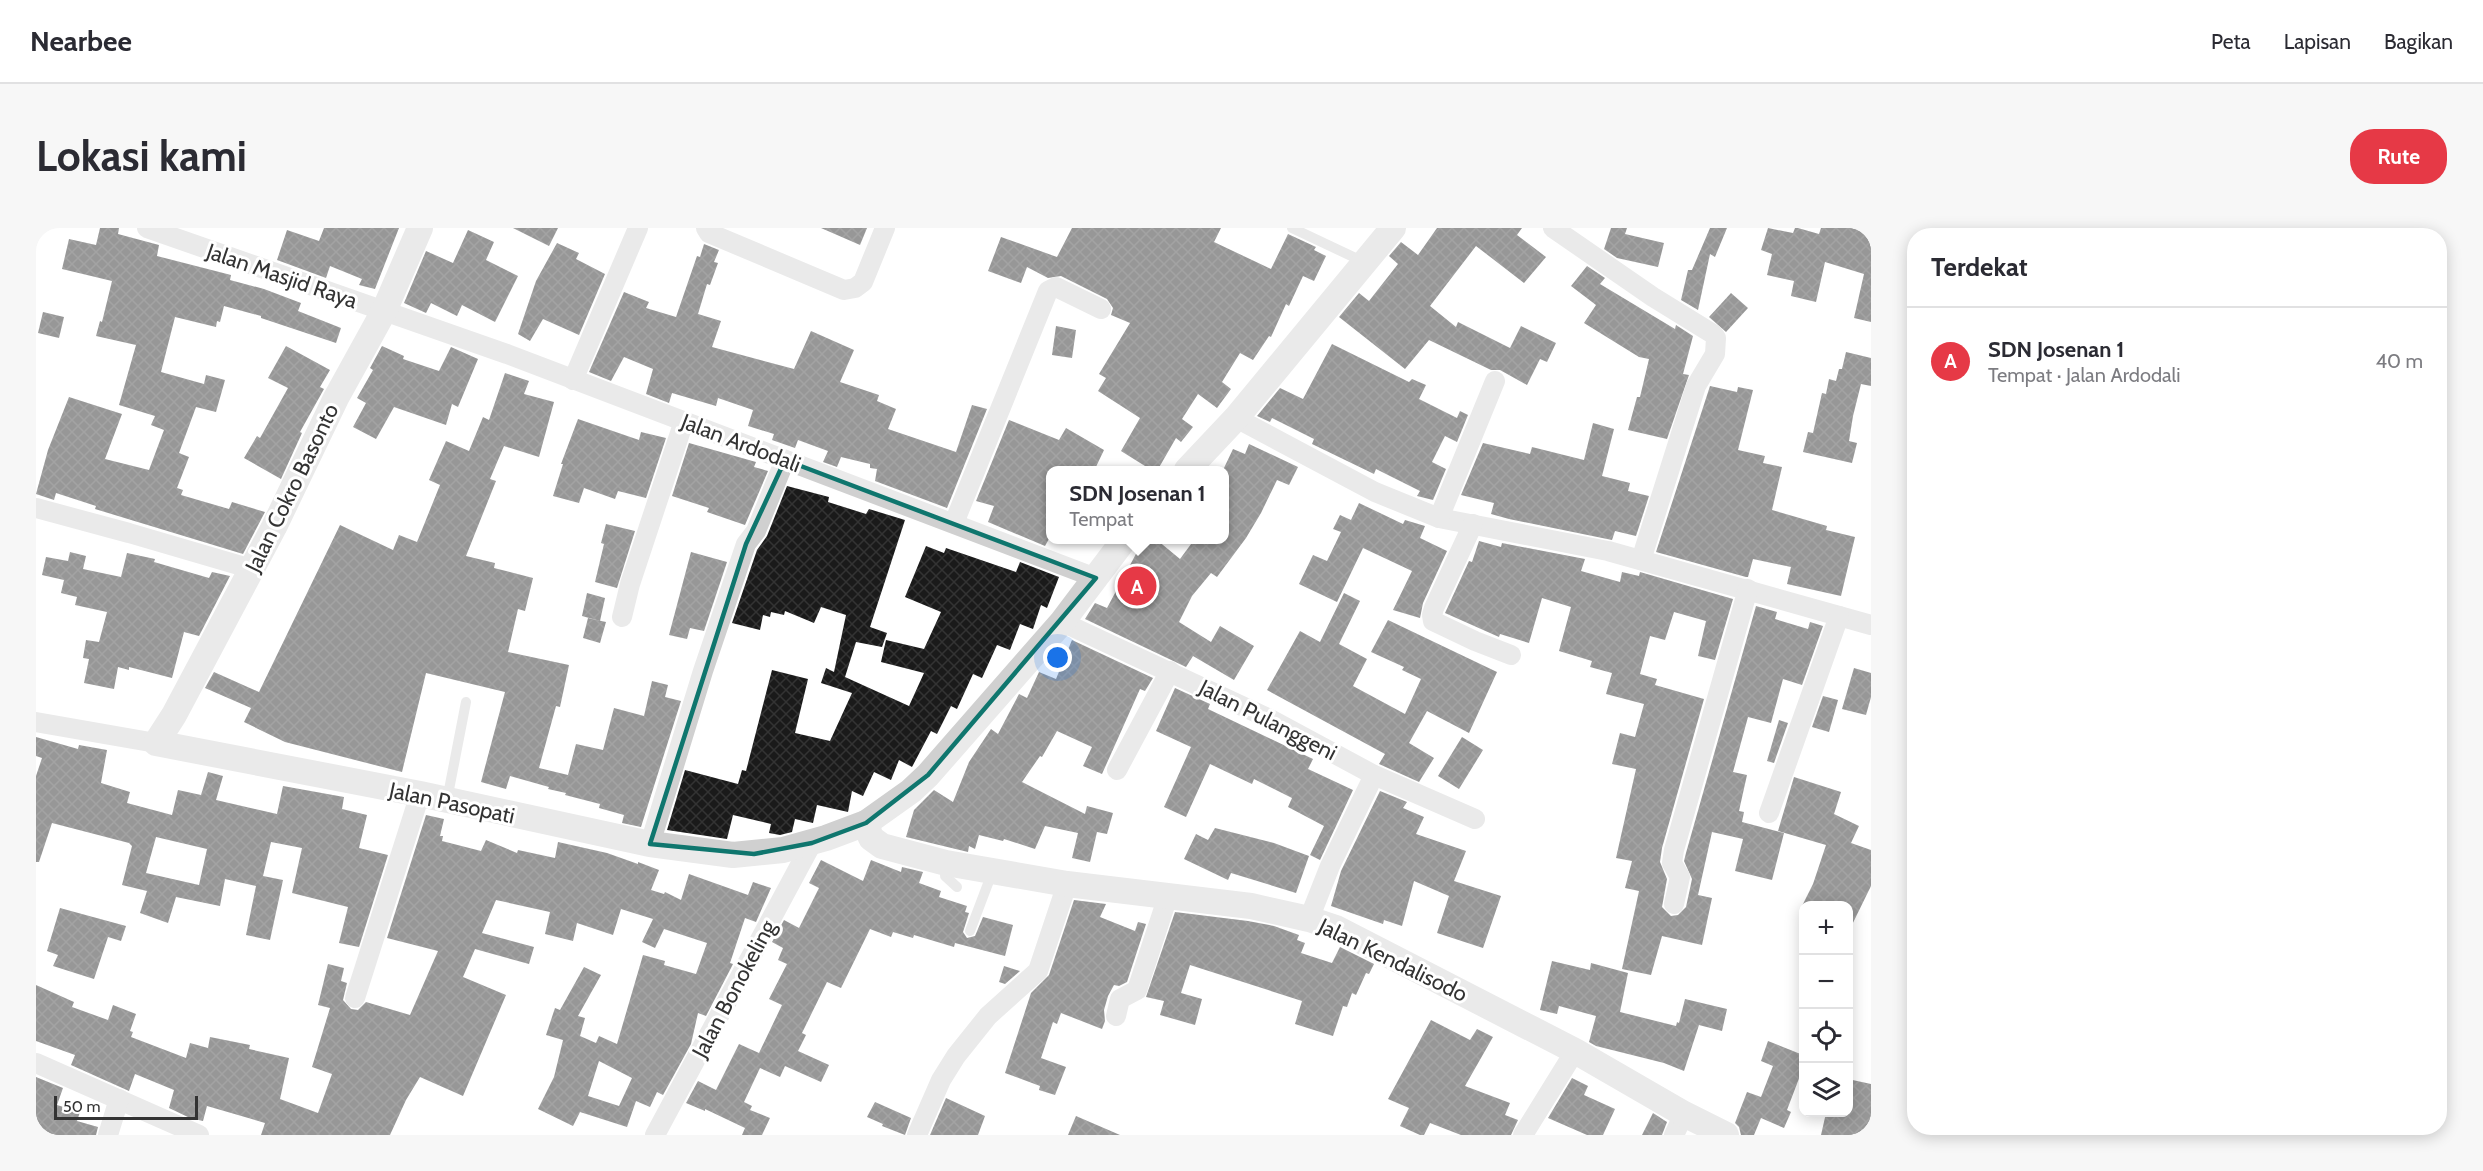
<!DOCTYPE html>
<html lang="id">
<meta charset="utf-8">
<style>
body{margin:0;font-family:Cabin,sans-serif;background:#f7f7f7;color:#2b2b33}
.controls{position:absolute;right:18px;bottom:18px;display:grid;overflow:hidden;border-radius:12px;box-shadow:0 3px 15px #0003}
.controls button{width:54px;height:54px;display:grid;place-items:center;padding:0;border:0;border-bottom:2px solid #e1e1e2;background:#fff;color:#2b2b33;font:30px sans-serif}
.scale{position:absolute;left:18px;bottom:15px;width:144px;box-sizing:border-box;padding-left:6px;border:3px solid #333;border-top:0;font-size:16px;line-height:21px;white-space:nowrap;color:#333;-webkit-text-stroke:4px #fff;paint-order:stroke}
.you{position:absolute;left:1022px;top:430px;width:21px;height:21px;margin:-15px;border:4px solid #fff;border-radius:50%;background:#1a73e8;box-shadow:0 0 0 9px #1a73e833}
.badge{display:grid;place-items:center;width:39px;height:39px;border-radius:50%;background:#e63946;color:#fff;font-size:20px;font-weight:700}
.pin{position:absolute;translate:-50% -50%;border:3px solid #fff;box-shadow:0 2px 6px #0006}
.popup{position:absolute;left:1010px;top:238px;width:183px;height:78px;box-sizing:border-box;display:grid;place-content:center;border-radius:12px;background:#fff;filter:drop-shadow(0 2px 4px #0005);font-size:20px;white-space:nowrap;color:#7c7c81}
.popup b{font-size:22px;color:#2b2b33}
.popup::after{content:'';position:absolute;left:50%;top:100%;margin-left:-12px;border:12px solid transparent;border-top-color:#fff}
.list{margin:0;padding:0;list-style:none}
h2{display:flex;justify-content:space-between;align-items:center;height:78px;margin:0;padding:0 24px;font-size:26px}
h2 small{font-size:20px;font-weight:400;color:#7c7c81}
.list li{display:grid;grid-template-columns:39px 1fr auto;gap:18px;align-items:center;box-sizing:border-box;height:108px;padding:0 24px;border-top:2px solid #e1e1e2}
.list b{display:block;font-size:22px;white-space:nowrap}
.list p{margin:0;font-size:20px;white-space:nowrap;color:#7c7c81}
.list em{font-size:20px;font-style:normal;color:#7c7c81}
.icon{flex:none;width:33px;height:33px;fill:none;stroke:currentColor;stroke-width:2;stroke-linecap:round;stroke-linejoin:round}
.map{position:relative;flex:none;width:1835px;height:907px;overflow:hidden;border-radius:24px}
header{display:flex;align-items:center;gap:36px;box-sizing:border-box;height:84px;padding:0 30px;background:#fff;border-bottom:2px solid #e1e1e2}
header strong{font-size:28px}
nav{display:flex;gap:33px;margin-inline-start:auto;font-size:21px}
.intro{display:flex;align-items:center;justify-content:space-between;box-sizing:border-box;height:144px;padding:0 36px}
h1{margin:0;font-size:42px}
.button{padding:15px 27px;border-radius:24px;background:#e63946;color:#fff;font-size:21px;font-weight:700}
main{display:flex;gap:36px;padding:0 36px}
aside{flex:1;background:#fff;border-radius:24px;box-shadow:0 3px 15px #0003}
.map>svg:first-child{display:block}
.building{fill:url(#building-cross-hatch);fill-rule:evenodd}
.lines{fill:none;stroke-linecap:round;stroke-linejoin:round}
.service{stroke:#d0d0d0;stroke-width:10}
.minor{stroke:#d0d0d0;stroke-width:20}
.tertiary{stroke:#d0d0d0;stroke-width:26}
.marked{fill:none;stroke:#0f766e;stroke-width:4.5;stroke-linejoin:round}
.labels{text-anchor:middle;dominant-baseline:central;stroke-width:6;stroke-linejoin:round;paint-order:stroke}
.street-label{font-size:22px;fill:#333;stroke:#fff}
</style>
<header>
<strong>Nearbee</strong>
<nav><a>Peta</a><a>Lapisan</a><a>Bagikan</a></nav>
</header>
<div class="intro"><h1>Lokasi kami</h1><a class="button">Rute</a></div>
<main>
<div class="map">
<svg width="1835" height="907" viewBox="0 0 1835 907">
<defs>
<pattern id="building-cross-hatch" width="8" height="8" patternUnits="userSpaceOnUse" patternTransform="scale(1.5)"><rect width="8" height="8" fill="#1a1a1a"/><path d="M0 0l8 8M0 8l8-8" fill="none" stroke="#333"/></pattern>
</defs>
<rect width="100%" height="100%" fill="#fff"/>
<g class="building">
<polygon points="64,0 83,0 82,6 123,17 121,28 195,47 194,52 228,61 265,75 262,83 305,100 300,115 225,90 225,88 188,78 184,94 181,93 180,99 139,89 125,144 168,156 170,147 189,152 180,184 160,179 143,225 153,229 141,260 147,262 145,267 193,281 196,274 229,284 207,326 59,281 60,278 20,265 18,272 0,266 12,222 33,169 86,186 69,231 113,242 128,202 115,197 119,188 83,177 100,117 60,108 64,93 66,94 76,53 26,41 33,11 60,17"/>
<polygon points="288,0 363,0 339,61 323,57 326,51 294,38 290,50 241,32 251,2 283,13"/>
<polygon points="477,0 522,0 513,18"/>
<polygon points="785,0 831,0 824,17"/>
<polygon points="1036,0 1185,0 1178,14 1235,41 1252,6 1280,19 1278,22 1290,28 1278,53 1267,48 1253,78 1250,76 1235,109 1233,108 1217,132 1204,125 1186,154 1195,161 1181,180 1162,166 1146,191 1157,199 1145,214 1140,210 1121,243 1117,243 1085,223 1104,190 1062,163 1070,150 1063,146 1094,95 1075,87 1077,80 1071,71 1025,48 1012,50 991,39 985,55 952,43 965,9 1021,29"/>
<polygon points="1401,0 1486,0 1481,7 1510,29 1488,55 1440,18 1394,78 1420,99 1422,94 1474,120 1485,98 1520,115 1511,134 1504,131 1491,157 1464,142 1455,142 1393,112 1369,141 1303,89 1323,65 1333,73 1362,36 1353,28 1365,14 1382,27"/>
<polygon points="1575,0 1591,0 1589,6 1628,15 1622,39 1581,30 1568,21"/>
<polygon points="1674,0 1691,0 1679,29 1674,26 1662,82 1645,72 1652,42 1656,42"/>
<polygon points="1732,0 1757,5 1759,0 1762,0 1783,6 1785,0 1835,0 1835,94 1818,90 1828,46 1789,34 1780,74 1755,68 1758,53 1731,47 1736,26 1725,22"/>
<polygon points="432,2 458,14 450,32 482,48 459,94 426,77 421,88 395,75 390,85 368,75 390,23 417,35"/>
<polygon points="521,15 543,25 540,31 569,46 543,107 507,91 494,113 482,106 500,53"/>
<polygon points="668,16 683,22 678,34 682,35 674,57 671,56 662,86 685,93 676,119 758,141 775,103 818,122 804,154 843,167 841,173 860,181 852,201 920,224 936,177 951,181 911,280 839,253 841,241 834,240 834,236 805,229 801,239 787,234 792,223 762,212 759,220 736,212 738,206 712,198 717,182 682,170 680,178 636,165 633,175 610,166 617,141 588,129 575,153 553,144 588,64 613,74 610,80 640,89 661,28 664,29"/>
<polygon points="1551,38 1569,50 1564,56 1639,101 1640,97 1657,108 1647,146 1653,147 1631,211 1592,202 1601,169 1604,169 1613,131 1603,129 1548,95 1560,77 1535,58"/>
<polygon points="1695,65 1712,80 1690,104 1673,89"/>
<polygon points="7,84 28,89 23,110 2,105"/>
<polygon points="1020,98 1040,102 1036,130 1016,127"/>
<polygon points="1296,116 1373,154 1376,151 1390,157 1383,171 1421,190 1424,183 1432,187 1421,214 1409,208 1396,234 1410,241 1397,272 1381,268 1384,263 1340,241 1338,246 1276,216 1278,211 1236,190 1234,194 1221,188 1244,160 1267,171"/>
<polygon points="250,118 294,142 284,159 288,161 264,204 266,205 245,251 208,230 221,208 224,210 252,160 232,150"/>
<polygon points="346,118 368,128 367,131 403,143 415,119 442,131 422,179 416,176 410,197 358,179 340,211 317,199 330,175 321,170 337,142 334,140"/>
<polygon points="1810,124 1835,130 1835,158 1825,156 1817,188 1813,213 1821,215 1816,235 1767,224 1772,204 1777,205 1786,165 1790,166 1793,151 1800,153 1803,141 1806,141"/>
<polygon points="469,145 493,153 488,166 518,174 503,229 468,218 454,251 460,253 430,328 459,335 458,340 497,350 489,383 482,381 472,424 533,437 524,479 520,478 503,540 532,547 540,516 567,522 578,480 608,488 616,453 632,457 629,469 645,473 605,599 586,595 588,587 563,580 564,576 529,567 530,565 512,561 513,559 474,548 470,561 445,554 469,464 390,445 366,544 249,514 208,494 215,480 169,460 178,444 223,464 304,297 357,322 363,307 381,314 404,257 393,252 410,213 433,223 447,189 453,192"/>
<polygon points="1674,158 1701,164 1702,159 1717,162 1702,222 1729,228 1727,235 1746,239 1736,282 1791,298 1790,302 1819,309 1805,368 1751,356 1755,339 1717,331 1712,349 1710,349 1620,324"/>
<polygon points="542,191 603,212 605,204 630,210 610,270 582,263 579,271 548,260 543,275 517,268 527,236 525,236"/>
<polygon points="973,192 1023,212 1030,200 1068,222 1058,243 1014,243 1014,309 1009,318 952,294 958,278 940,273"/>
<polygon points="1557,195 1578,201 1566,248 1594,255 1592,263 1613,268 1600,308 1579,303 1576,312 1473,291 1455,286 1458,275 1425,267 1447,215 1494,226 1496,219 1548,232"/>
<polygon points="653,215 720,234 718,239 732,243 709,297 671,284 673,280 636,268"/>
<polygon points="1213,216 1262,239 1253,257 1241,252 1225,285 1210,310 1181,349 1175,345 1156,368 1143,394 1175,414 1184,398 1218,418 1198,452 1157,428 1150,439 1049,391 1059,375 1071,380 1101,324 1112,312 1121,312 1144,331 1158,312 1188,312 1188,240 1197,221 1209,226"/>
<polygon points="751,258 793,269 792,274 830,286 833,281 869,292 834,399 851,405 846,419 820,414 809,449 873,478 888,445 845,434 850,412 888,421 905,384 869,369 890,318 908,325 910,320 980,344 984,334 1023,349 1011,380 1005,377 997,401 984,396 974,422 961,417 946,450 937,446 921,481 915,478 901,506 895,503 876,539 863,532 855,552 838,544 827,568 816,563 812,584 781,577 777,595 759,591 756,604 744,607 733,605 735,596 697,587 691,611 631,602 649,542 702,556 706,542 710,543 736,442 772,451 759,505 794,513 816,465 785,455 790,440 798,444 810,387 785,379 778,395 749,383 748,387 735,384 734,389 727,387 724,402 696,395 721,322 731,308"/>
<polygon points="1323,275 1367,296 1369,292 1389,298 1384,310 1411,323 1387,375 1384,390 1357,382 1376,343 1327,320 1301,374 1263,356 1277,327 1291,333 1305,304 1297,301 1304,287 1315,292"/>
<polygon points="570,296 599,303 581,360 559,354 568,316 565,315"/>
<polygon points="1443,313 1465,319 1466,315 1549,331 1545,343 1584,354 1586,344 1603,348 1604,344 1697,371 1679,432 1662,428 1670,393 1638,384 1629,412 1614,408 1604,446 1621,451 1619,457 1668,471 1626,620 1624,634 1631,651 1626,679 1635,688 1642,687 1650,679 1656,651 1648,633 1650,625 1720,378 1741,384 1739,391 1772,401 1774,394 1787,398 1766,457 1747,451 1735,495 1712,489 1697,544 1711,547 1703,583 1708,584 1706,594 1748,605 1736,652 1699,643 1707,611 1676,604 1662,667 1676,670 1666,717 1626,708 1615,747 1586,741 1603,663 1589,660 1596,633 1580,630 1600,541 1576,536 1584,505 1599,509 1608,476 1570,466 1576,445 1554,439 1556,433 1523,423 1535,379 1506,370 1493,415 1464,406 1463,409 1409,385 1433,333 1436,334"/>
<polygon points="34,324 50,328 47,341 85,349 91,325 119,331 118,334 173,350 176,344 194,348 163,408 148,404 136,450 93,439 93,442 82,439 78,461 48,455 53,431 47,430 50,412 63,414 71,384 39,377 41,369 25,365 28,352 6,347 10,329 32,333"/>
<polygon points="655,324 691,334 668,403 654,400 651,411 633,407"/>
<polygon points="551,365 569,370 564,393 546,388"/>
<polygon points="1308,365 1324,373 1303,416 1331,431 1317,458 1369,486 1385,451 1366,442 1368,439 1335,424 1352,392 1461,444 1433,505 1391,483 1373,515 1398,530 1383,554 1343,536 1349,526 1231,462 1264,403 1284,414"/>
<polygon points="552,390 570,394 564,415 547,410"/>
<polygon points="1036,412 1117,450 1109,463 1104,461 1066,546 1047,538 1056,519 1021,503 1006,529 1004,528 986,554 1049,586 1051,578 1077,585 1071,606 1061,604 1054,634 1036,630 1042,605 1009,598 999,621 968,611 967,613 943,607 939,621 933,618 932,624 870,609 878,582 898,562 917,574 933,534 955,501 962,506 983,466 991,470 1003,444 1020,451"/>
<polygon points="1818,440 1835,445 1835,469 1830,487 1806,481"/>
<polygon points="1139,460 1174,476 1172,481 1277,531 1272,541 1317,562 1284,632 1274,627 1288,598 1252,579 1256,570 1218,551 1216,556 1174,536 1150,589 1128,579 1155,519 1120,503"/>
<polygon points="1787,468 1802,472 1793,504 1776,499"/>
<polygon points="1743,492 1752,495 1738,535 1731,533"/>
<path d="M0 509 42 521 43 517 71 522 65 555 94 564 91 575 136 587 142 562 165 567 172 544 187 548 180 572 241 586 247 558 308 569 306 581 331 587 323 620 352 627 323 719 303 715 312 679 256 665 266 620 235 614 227 648 247 652 234 712 210 707 220 658 189 651 184 678 140 669 132 695 104 685 111 663 86 657 96 618 93 615 16 595 3 634H0V548L6 530 0 528ZM120 609 171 621 163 657 110 645Z"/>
<polygon points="1426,509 1447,522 1423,561 1402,548"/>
<polygon points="1758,549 1805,564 1798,586 1823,598 1815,615 1835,622 1835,658 1812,705 1812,678 1766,678 1777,656 1790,617 1742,603"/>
<polygon points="1344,563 1371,574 1367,580 1388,589 1380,606 1430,623 1418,653 1465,668 1447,720 1401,705 1413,668 1378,653 1366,698 1348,692 1347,696 1295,678 1305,643"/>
<path d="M390 587 408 591 404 608H407L406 613 445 623 450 612 481 625 482 622 519 630 522 614 571 625 602 636V634L623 642 615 662 628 666 629 664 645 672 653 646 712 667 717 654 735 660 720 694 709 690 694 735 697 736 695 740 670 788 662 785 655 816 627 867 621 864 614 879 600 873 591 899 544 884 537 898 502 881 518 849 527 812 510 807 519 780 524 782 548 739 565 747 542 788 549 790 544 808 560 815 563 808 581 816 607 727 629 733 628 737 660 746 671 715 628 701 619 720 606 714 617 691 585 681 577 707 541 695 537 713 509 706 514 684 460 672 446 705 498 719 493 736 439 721 427 749 470 767 427 868 384 849 370 872 354 907H225L229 895 171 878 167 893 154 890 133 880 138 862 99 846 93 863 35 837 39 827 0 813V757L38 774 36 779 72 792 77 777 100 786 94 803 97 804 95 809 150 830 154 815 172 820 174 809 214 817 213 821 253 830 244 871 282 885 296 846 276 839 294 780 282 777 292 736 308 740 305 753 311 755 307 772 315 781 322 782 330 774 374 787 402 723 351 710ZM563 833 596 850 583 878 552 868Z"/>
<polygon points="1179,600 1238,615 1273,628 1260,665 1195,645 1192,652 1148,631 1160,606 1172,612"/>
<polygon points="785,632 827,653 835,632 865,644 866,639 887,644 883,655 905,663 903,669 931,678 929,684 933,685 927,704 931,710 939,708 947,689 977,697 969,728 919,715 918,719 878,707 877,710 857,704 855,709 834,701 805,760 791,754 766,805 770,807 762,823 793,837 785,854 749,838 744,849 724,840 708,874 716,878 714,882 734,890 726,907 706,907 709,900 669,881 669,883 650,875 662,853 680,862 703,816 723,825 746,777 733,771 751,736 742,732 747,720 736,714 748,692 763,700 783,660 773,655"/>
<polygon points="1038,672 1070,676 1064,689 1099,703 1102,694 1110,696 1091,754 1083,758 1078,757 1072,768 1068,782 1069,793 1066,801 1025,785 1021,796 1017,794 1005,830 1030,839 1019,867 1003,862 1004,858 969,845 995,765 1013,747"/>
<polygon points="24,680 90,698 85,713 72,709 58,751 17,738 22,727 11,723"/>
<polygon points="1139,684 1212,693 1238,698 1263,707 1261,712 1269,715 1265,725 1296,735 1304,719 1338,736 1333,746 1330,745 1320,767 1316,765 1311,779 1307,778 1297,808 1259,796 1266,773 1154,737 1145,765 1166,771 1159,797 1124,787 1128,773 1110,769"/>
<polygon points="1516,733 1554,742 1555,735 1592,745 1584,784 1640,798 1641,794 1643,795 1649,771 1691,781 1686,803 1663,797 1648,843 1628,835 1560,818 1553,814 1560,788 1523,778 1521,786 1504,782"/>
<polygon points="968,738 984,743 969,756 963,754"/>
<polygon points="1395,792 1434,812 1441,801 1457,809 1429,858 1474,875 1469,887 1482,892 1475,907 1425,907 1394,895 1388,907 1384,907 1364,898 1373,880 1352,871"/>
<polygon points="1732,813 1767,827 1767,840 1751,882 1755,884 1748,900 1725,890 1718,907 1705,907 1703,899 1699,895 1711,864 1725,869 1737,838 1725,833"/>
<polygon points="0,849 27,860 21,877 44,884 41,893 62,899 60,907 12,907 0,902"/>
<polygon points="1536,850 1552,858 1548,867 1579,881 1567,907 1551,907 1512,890"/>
<polygon points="1812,851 1835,856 1835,907 1785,907 1790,885 1812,885"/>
<polygon points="910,870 949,888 942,907 894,907"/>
<polygon points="839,874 875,890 869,907 846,898 847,896 831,889"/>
<polygon points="1617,885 1631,894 1626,907 1606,907"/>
<polygon points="1040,888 1084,907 1032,907"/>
</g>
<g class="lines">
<g class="service">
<polyline points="1256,0 1328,34"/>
<polyline points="411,572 430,474"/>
<polyline points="910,636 909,648 921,659"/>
<polyline points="934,703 956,645"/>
</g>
<g class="minor">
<polyline points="111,0 471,126 1060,350"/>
<polyline points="670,0 673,5 808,62 819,60 827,54 849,0"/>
<polyline points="1517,0 1617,69 1677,106 1680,110 1679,126 1660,158 1605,332"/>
<polyline points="537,152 602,0"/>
<polyline points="1200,190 1339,264 1403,290 1572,323 1835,397"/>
<polyline points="0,280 93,305 216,341"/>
<polyline points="1403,290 1459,153"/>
<polyline points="918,295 1012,63 1020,59 1065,81"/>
<polyline points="1437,296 1398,380 1396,387 1397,393 1439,413 1475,427"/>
<polyline points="586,389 594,356 648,193"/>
<polyline points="1026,394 1236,492 1338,547 1439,591"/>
<polyline points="0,494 120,515"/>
<polyline points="1081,542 1134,443"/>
<polyline points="1733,585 1803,388"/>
<polyline points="614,616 667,443 710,316 720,303 749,232"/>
<polyline points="1638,676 1644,649 1636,635 1638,622 1712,361"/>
<polyline points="1273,691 1294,638 1338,547"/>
<polyline points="319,770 384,566"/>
<polyline points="1080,788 1084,771 1101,762 1132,668"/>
<polyline points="0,835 163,907"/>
<polyline points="72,907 83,871"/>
<polyline points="619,907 776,615"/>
<polyline points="881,907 905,852 920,828 952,788 1002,743 1031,656"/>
<polyline points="1487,907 1539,823"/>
<polyline points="1638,907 1648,886"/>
</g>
<g class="tertiary">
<polyline points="384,0 348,83 300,170 238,299 138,487 120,515 384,566 614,616 697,627 747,622 790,610 830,595 875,563 892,547 1026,394 1088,312"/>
<polyline points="1151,242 1200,190 1357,0"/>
<polyline points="830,595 835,610 846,618 910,635 1031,656 1215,678 1273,691 1300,700 1539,823 1648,886 1690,907"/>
</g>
</g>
<path d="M0 0H1835V907H0ZM749 232 1060 350 892 547 830 595 776 615 718 626 614 616 710 316Z" fill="#fff" fill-opacity=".55" fill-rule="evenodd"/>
<path class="marked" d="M749 232 1060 350 892 547 830 595 776 615 718 626 614 616 710 316Z"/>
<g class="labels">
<g class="street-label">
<text transform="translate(246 48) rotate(19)">Jalan Masjid Raya</text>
<text transform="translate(705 215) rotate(21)">Jalan Ardodali</text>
<text transform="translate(256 260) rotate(-64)">Jalan Cokro Basonto</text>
<text transform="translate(1232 492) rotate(27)">Jalan Pulanggeni</text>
<text transform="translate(416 575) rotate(12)">Jalan Pasopati</text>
<text transform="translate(1357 732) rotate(26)">Jalan Kendalisodo</text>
<text transform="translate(698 761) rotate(-62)">Jalan Bonokeling</text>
</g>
</g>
</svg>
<div class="controls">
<button>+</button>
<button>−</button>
<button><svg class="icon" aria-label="locate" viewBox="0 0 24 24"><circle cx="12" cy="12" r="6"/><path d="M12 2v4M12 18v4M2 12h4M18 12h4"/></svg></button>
<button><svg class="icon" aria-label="layers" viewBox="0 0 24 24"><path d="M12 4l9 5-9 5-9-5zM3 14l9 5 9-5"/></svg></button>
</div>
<div class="scale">50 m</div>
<div class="you"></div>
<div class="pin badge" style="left:1101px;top:358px">A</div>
<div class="popup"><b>SDN Josenan 1</b>Tempat</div>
</div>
<aside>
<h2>Terdekat<small></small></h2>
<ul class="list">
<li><span class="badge">A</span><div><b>SDN Josenan 1</b><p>Tempat · Jalan Ardodali</p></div><em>40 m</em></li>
</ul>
</aside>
</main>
